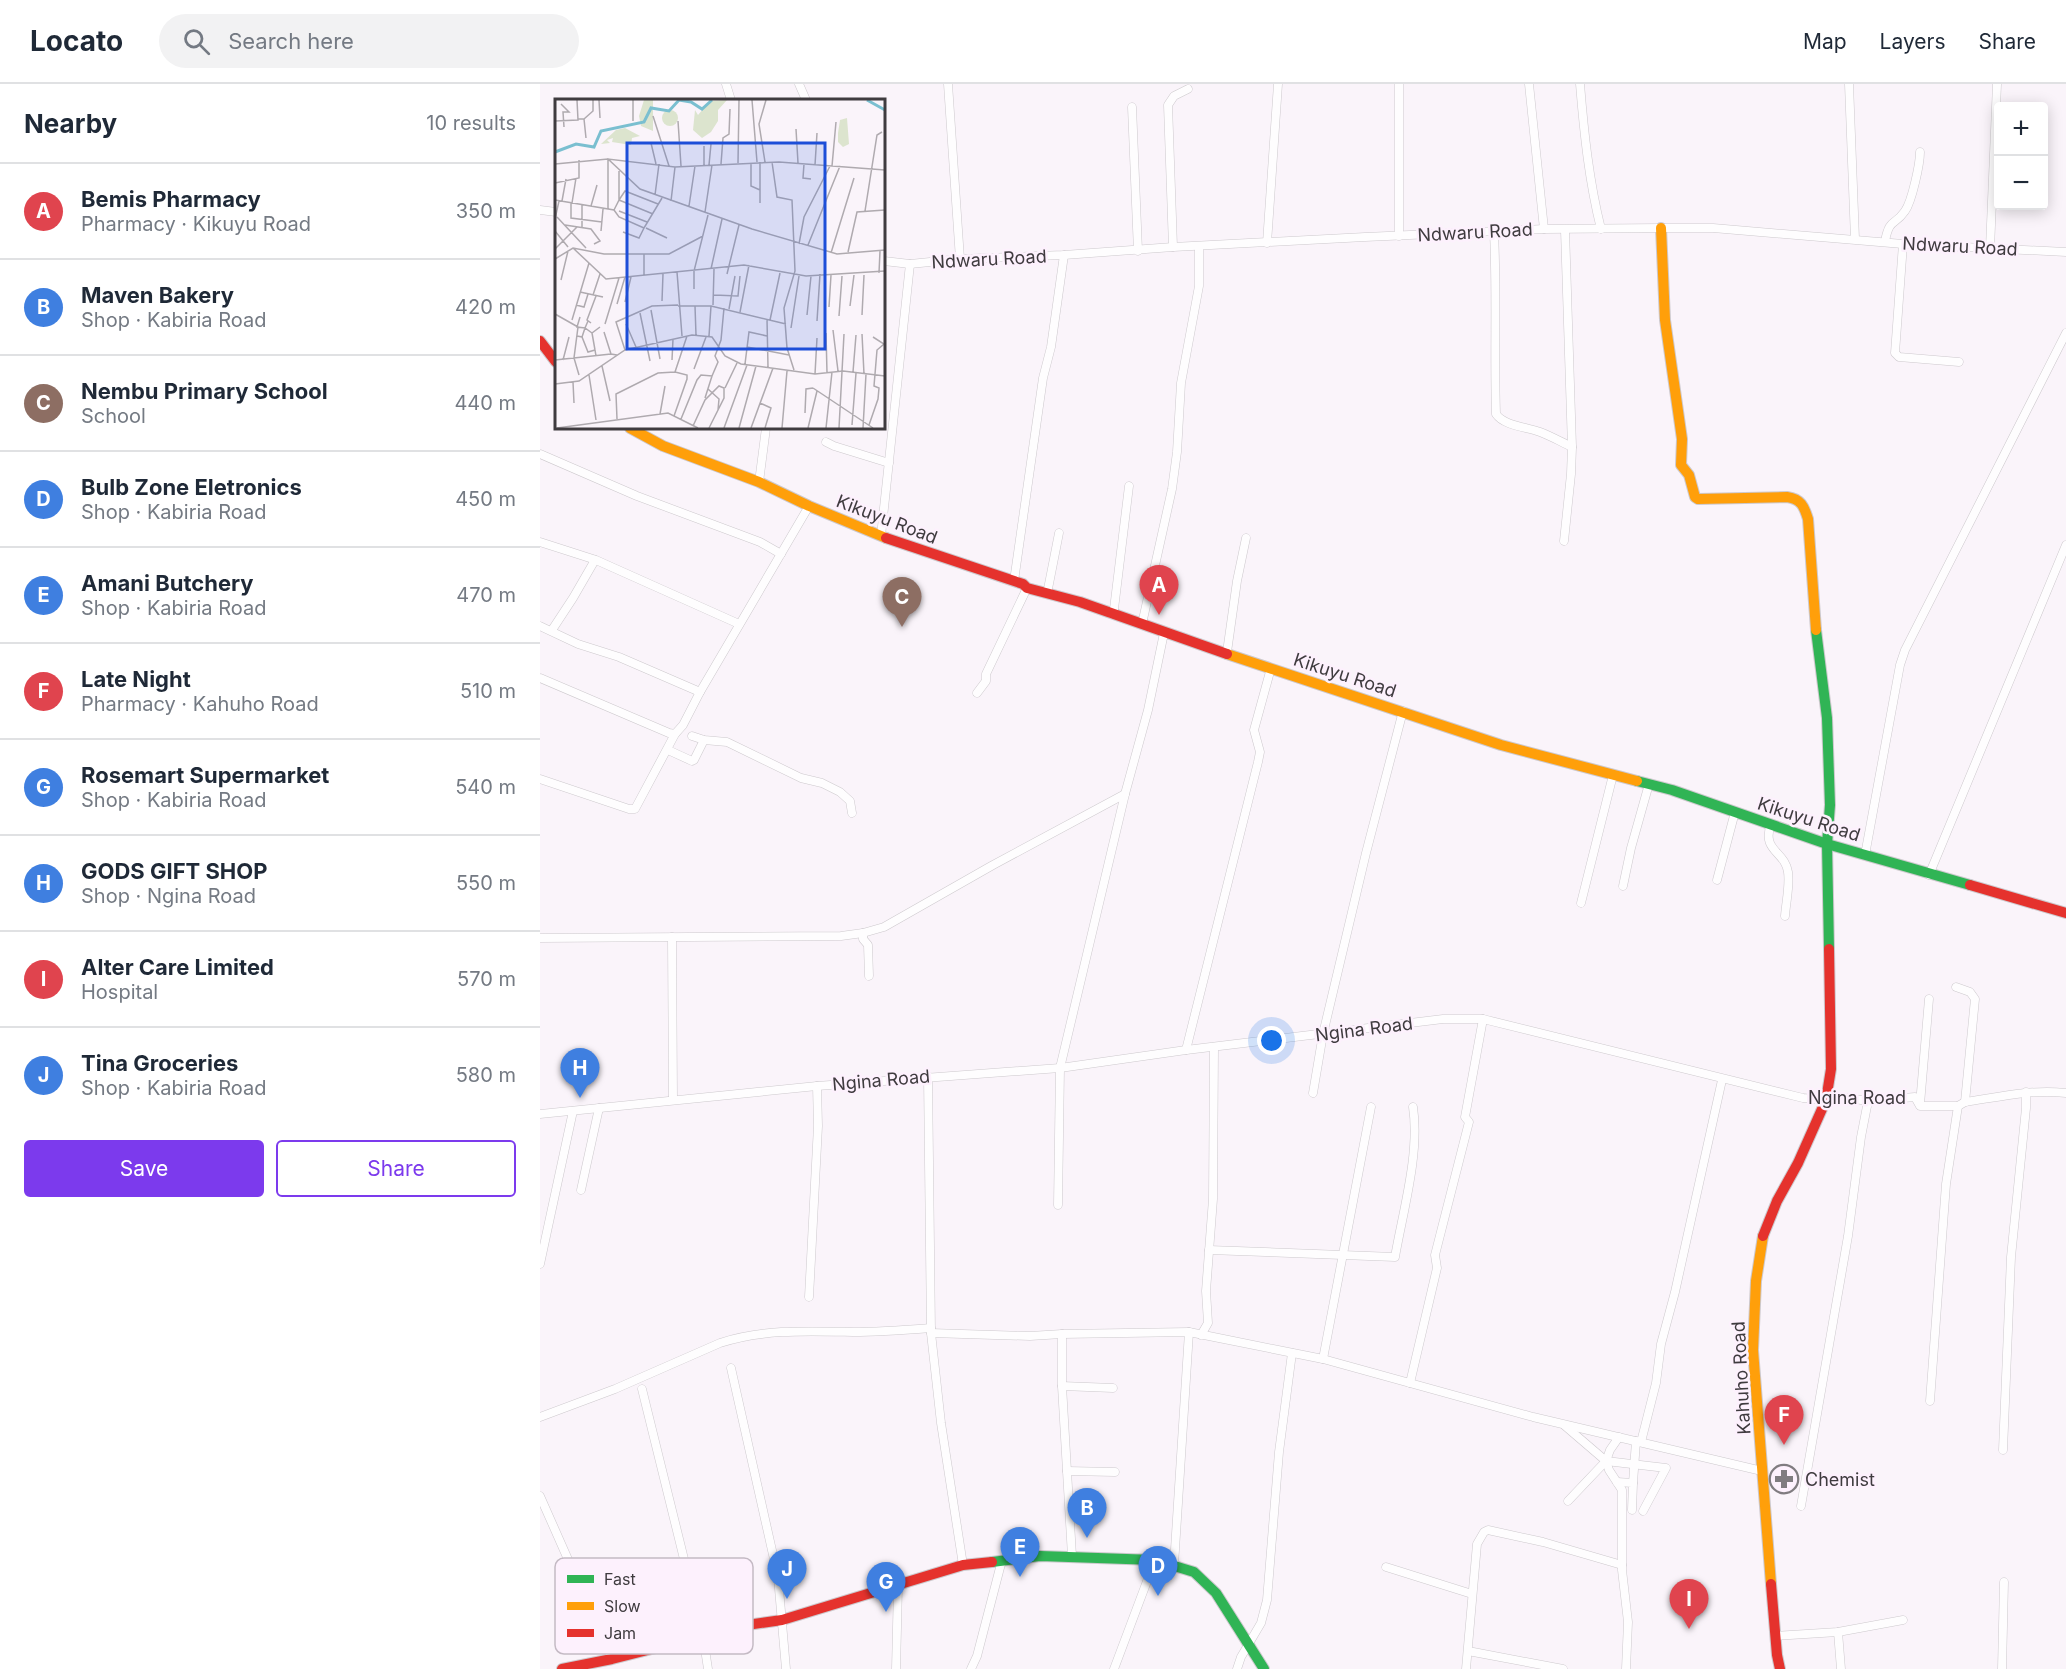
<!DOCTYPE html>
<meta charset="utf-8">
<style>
body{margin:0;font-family:Inter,sans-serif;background:#f2f2f3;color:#1f2937}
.controls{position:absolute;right:18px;top:18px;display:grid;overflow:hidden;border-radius:6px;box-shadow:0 3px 15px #0003}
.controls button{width:54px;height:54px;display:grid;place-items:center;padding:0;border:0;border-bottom:2px solid #e0e1e3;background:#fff;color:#1f2937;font:30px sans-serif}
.you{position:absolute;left:732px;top:957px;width:21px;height:21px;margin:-15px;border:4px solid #fff;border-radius:50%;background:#1a73e8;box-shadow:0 0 0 9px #1a73e833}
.badge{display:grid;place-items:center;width:39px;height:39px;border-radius:50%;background:#7c3aed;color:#fff;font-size:20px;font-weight:700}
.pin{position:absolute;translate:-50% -50px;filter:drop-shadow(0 2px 3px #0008)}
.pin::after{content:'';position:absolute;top:32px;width:21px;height:18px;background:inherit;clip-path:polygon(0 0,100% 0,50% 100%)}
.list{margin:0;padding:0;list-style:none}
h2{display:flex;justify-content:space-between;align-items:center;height:78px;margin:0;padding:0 24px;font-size:26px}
h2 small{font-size:20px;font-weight:400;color:#747a83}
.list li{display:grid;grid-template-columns:39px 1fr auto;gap:18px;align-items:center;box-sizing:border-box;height:96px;padding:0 24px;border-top:2px solid #e0e1e3}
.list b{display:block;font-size:22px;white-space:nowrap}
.list p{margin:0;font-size:20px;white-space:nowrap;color:#747a83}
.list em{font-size:20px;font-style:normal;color:#747a83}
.actions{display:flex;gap:12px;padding:18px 24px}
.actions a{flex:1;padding:14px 0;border:2px solid #7c3aed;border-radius:6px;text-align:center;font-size:21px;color:#7c3aed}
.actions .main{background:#7c3aed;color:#fff}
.icon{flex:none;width:33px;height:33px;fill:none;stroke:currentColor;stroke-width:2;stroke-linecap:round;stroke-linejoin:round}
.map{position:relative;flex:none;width:1526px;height:1585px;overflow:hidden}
header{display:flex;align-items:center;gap:36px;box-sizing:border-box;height:84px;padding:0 30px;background:#fff;border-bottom:2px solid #e0e1e3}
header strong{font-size:28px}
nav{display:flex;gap:33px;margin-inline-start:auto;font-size:21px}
.search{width:420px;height:54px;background:#f2f2f3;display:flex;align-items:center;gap:15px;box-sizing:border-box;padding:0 21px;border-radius:33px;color:#747a83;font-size:22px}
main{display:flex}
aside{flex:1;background:#fff}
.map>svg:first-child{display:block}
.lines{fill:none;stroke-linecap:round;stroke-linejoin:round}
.street-casing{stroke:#cdc9cd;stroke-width:9}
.fast-casing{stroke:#cdc9cd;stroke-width:12}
.slow-casing{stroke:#cdc9cd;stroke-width:12}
.jam-casing{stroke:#cdc9cd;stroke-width:12}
.street{stroke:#fefdfe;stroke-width:8}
.fast{stroke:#30b455;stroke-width:10}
.slow{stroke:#ff9f0a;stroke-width:10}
.jam{stroke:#e5322d;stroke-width:10}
.labels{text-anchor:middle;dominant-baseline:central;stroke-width:5;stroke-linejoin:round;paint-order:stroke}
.street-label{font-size:18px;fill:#3f3b3f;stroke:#fdf1fd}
.poi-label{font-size:18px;fill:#3f3b3f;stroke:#fdf1fd;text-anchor:start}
.inset-river{fill:none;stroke:#7abfd0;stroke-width:3}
.inset-road{fill:none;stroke:#afaaaf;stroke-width:1.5}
.view{fill:#1d4ed8;fill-opacity:0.15;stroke:#1d4ed8;stroke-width:3}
.inset-edge{fill:none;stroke:#3f3b3f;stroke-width:3}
.key{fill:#fdf1fd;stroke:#c4bac4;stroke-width:1.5}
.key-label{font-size:16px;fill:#3f3b3f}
</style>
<header>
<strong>Locato</strong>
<div class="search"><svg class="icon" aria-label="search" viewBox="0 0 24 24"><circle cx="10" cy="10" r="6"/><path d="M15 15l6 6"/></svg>Search here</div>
<nav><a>Map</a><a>Layers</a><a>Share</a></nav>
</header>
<main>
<aside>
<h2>Nearby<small>10 results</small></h2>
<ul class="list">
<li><span class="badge" style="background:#e0444e">A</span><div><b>Bemis Pharmacy</b><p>Pharmacy · Kikuyu Road</p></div><em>350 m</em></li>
<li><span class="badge" style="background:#3f7fe0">B</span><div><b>Maven Bakery</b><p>Shop · Kabiria Road</p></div><em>420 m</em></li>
<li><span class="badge" style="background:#8d6e63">C</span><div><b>Nembu Primary School</b><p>School</p></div><em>440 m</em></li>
<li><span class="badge" style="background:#3f7fe0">D</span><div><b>Bulb Zone Eletronics</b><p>Shop · Kabiria Road</p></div><em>450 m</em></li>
<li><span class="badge" style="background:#3f7fe0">E</span><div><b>Amani Butchery</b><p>Shop · Kabiria Road</p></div><em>470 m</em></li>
<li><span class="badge" style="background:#e0444e">F</span><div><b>Late Night</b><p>Pharmacy · Kahuho Road</p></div><em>510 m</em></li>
<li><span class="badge" style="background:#3f7fe0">G</span><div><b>Rosemart Supermarket</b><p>Shop · Kabiria Road</p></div><em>540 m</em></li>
<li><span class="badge" style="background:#3f7fe0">H</span><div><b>GODS GIFT SHOP</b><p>Shop · Ngina Road</p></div><em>550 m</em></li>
<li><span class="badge" style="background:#e0444e">I</span><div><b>Alter Care Limited</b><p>Hospital</p></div><em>570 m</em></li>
<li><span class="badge" style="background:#3f7fe0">J</span><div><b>Tina Groceries</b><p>Shop · Kabiria Road</p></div><em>580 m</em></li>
</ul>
<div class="actions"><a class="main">Save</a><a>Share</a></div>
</aside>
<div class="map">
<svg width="1526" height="1585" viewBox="0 0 1526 1585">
<rect width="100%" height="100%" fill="#faf4fa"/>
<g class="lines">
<g class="street-casing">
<g id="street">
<polyline points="186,0 191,16"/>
<polyline points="259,0 266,16"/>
<polyline points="408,0 420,175"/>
<polyline points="859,0 859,152"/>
<polyline points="989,0 1004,145"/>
<path d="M1040 0C1044 49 1049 97 1061 145"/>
<polyline points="1309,0 1315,155"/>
<polyline points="592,23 598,167"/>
<polyline points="0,126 16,128"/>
<path d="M954 148C957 209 954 269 956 330 964 342 987 343 1000 348 1011 352 1021 358 1032 363"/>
<path d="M1345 157C1350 133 1354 143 1365 127 1372 117 1380 80 1380 68"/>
<polyline points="727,159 738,0"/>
<polyline points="1363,160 1355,269 1359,273 1419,278"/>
<polyline points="633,163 628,21 634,12 648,5"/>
<polyline points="1450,164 1457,0"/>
<polyline points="344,177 370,180 420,175 524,171 633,163 825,153 1004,145 1121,144 1173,144 1363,160 1526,168"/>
<polyline points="286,358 294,362 349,379"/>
<polyline points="0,370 97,412 220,458 241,470"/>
<polyline points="219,398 226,344"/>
<polyline points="341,452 370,180"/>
<polyline points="1024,457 1031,390 1032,363 1025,146"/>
<polyline points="0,458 56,476 199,540"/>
<polyline points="474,497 503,294 511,263 524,171"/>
<polyline points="507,510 519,449"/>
<polyline points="571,530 574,525 589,402"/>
<polyline points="602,540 632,405 637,368 641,299 659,202 659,163"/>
<polyline points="0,542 38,560 79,573 160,608"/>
<polyline points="12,546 33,514 55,476"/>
<polyline points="687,568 697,497 706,454"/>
<polyline points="0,594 129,649 135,650 143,641 160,608 269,422"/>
<polyline points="437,609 446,597 446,590 487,504"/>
<polyline points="152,652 164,656 187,658 261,694 282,699 300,708 310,717 312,729"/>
<polyline points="128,666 152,677 154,676 164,656"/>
<polyline points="0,695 89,725 95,725 135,650"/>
<path d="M1231 740C1221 767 1245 767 1248 788 1250 801 1246 818 1245 832"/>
<polyline points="1325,771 1360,581 1365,566 1526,249"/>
<polyline points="1389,791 1526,461"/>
<polyline points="1177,796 1195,728"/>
<polyline points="1083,802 1091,764 1109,700"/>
<polyline points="1041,819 1073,691"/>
<polyline points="323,849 323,855 328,861 329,892"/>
<polyline points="132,853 133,1016"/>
<polyline points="0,854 301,852 323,849 344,843 453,781 585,710"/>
<polyline points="1416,903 1430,908 1435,915 1425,1018"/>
<polyline points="646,966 718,678 720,668 714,646 731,584"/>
<polyline points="388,992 391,1249 401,1339 423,1481"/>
<polyline points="773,1009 783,950 826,769 863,627"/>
<polyline points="1380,1020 1389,915"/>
<path d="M0 1030 277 1002 520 984 646 966 903 935H943L1263 1014 1286 1016 1301 1013 1328 1017 1375 1013 1380 1022H1418L1425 1018C1459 1013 1492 1005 1526 1009"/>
<polyline points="41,1106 59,1024"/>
<polyline points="518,1121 520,984 585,710 608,626 624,549"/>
<path d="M669 1166 855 1173C863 1127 880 1069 873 1023"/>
<polyline points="0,1180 33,1027"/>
<polyline points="269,1213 278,1042 277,1002"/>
<polyline points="391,1249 490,1252 522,1250 649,1248 783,1275 993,1333 1222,1387"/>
<polyline points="522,1250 522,1302 532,1472"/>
<polyline points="661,1251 668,1239 666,1207 673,1115 674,963"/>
<polyline points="783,1275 831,1023"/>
<polyline points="191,1284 238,1493 246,1585"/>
<polyline points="870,1299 897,1184 895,1171 929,1038 925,1033 943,935"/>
<polyline points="522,1302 573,1304"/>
<polyline points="102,1305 163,1552 168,1585"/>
<polyline points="1390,1317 1406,1100 1418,1022"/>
<path d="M0 1333 75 1305 180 1259C223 1245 267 1247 313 1248 339 1248 365 1246 391 1244"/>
<polyline points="1024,1341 1066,1377 1126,1384 1103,1427"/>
<polyline points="1079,1353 1070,1366 1066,1377 1069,1386 1082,1406 1082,1486 1088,1538 1086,1585"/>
<polyline points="1101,1358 1116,1299 1121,1260 1135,1208 1182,996"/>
<polyline points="1463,1366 1471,1173 1486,1024 1486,1008"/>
<polyline points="527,1387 575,1388"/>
<polyline points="1077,1398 1093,1399 1092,1426"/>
<polyline points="1093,1399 1096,1357"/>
<polyline points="0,1412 72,1575"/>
<polyline points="1028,1417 1066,1377"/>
<polyline points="1261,1422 1308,1152 1321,1053 1328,1017"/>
<polyline points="634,1481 649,1248"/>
<polyline points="846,1483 932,1510"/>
<polyline points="1298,1548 1301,1585"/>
<polyline points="1235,1552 1298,1548 1363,1536"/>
<polyline points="928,1567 1023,1585"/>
<polyline points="356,1585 358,1502"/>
<polyline points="431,1585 437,1572 462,1476"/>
<polyline points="574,1585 615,1476"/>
<polyline points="697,1585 701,1573 721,1539 727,1516 739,1368 752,1269"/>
<polyline points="926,1585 937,1460 944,1448 948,1446 1003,1458 1082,1481"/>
<polyline points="1462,1585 1464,1498"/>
</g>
</g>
<g class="fast-casing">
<g id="fast">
<polyline points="1276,546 1287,634 1290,721 1287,760 1289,865"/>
<polyline points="1097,697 1132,706 1287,760 1430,801"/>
<polyline points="452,1478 500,1472 615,1476 654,1488 676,1509 724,1585"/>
</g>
</g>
<g class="slow-casing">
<g id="slow">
<path d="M1121 144 1125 236 1142 355 1141 381 1149 391 1155 413 1158 415 1247 413C1261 415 1264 422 1268 435L1276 546"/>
<polyline points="90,344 123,362 219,398 269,422 346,454"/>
<polyline points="687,570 961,661 1097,697"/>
<polyline points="1223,1152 1216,1197 1213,1266 1231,1500"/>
</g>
</g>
<g class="jam-casing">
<g id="jam">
<polyline points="0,257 16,278"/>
<polyline points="346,454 483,500 487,504 540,518 687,570"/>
<polyline points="1430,801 1526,829"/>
<polyline points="1223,1152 1237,1117 1258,1079 1286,1016 1291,985 1289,865"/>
<polyline points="1231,1500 1237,1571 1240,1585"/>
<polyline points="22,1585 72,1575 207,1541 242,1536 423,1481 452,1478"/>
</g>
</g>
<use href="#street" class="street"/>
<use href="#fast" class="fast"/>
<use href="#slow" class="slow"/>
<use href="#jam" class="jam"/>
</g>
<defs>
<g id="pharmacy-ring" transform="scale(1.5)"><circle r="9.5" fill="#fdf1fd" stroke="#807c80" stroke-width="1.5"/><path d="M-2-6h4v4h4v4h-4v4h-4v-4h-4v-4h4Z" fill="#807c80"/></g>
</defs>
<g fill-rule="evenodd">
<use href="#pharmacy-ring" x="1244" y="1395"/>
</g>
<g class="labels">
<g class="street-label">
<text transform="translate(935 148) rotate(-3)">Ndwaru Road</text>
<text transform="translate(1420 162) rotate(3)">Ndwaru Road</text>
<text transform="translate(449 175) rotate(-3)">Ndwaru Road</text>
<text transform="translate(347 435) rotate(21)">Kikuyu Road</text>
<text transform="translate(805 591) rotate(18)">Kikuyu Road</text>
<text transform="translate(1269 735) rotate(18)">Kikuyu Road</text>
<text transform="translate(824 945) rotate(-7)">Ngina Road</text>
<text transform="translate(341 996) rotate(-5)">Ngina Road</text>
<text x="1317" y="1013">Ngina Road</text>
<text transform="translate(1201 1294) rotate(-93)">Kahuho Road</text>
</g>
<g class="poi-label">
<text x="1265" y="1395">Chemist</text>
</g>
</g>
<g transform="translate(15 15)">
<rect width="330" height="330" fill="#faf4fa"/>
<path d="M107 19a8 8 0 1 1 16 0a8 8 0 1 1-16 0Z" fill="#dce4ce"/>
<path d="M89 1H98V32L86 27 84 17ZM172 1 163 11V22L156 33 147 39 138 31 140 11 143 16 155 2ZM292 19 294 45 288 48 283 43V34L285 21ZM70 29 85 37 77 39 76 46 57 43 58 39 52 41 55 44 46 45 61 31Z" fill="#dce4ce"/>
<path class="inset-river" d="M312 1 330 11M0 53 21 45 39 48 46 32 89 23 96 9 114 12 124 1 136 3 147 10 157 1"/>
<path class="inset-road" d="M44 1 45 19M197 1 202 63M6 5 14 13H8L9 28M98 17 114 67M23 20H29L31 39M29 20 38 12V1M0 22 23 21 22 1M78 22V1M123 22 126 67M241 30 243 64M96 44 101 65M149 47V66M210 63 204 25 211 1M217 63 222 98 237 101 240 172 229 209 232 249 239 271M183 64 184 1M196 64V87L205 91M0 65 53 60 85 90 197 130 282 155 330 151M166 65 168 39 174 35 175 10M249 65 248 79 256 80M154 66 156 45M260 66 262 34M277 67 281 23M0 84 24 79V61M100 96 104 65M0 101 59 111 64 118 89 129 107 99M64 101 70 92 103 105M64 101 98 115M7 102 11 80M116 102 120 68M16 104V119L47 123M17 104 21 79M205 104V63M36 107 42 86M134 107 140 67M53 110V60L120 68 224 63 330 71M59 111 64 101V72M64 112 92 123M310 112 322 36 327 33M150 113 157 66M2 118 31 149M0 120 4 102M10 126 36 130 45 142 39 145M27 129V106M91 129 112 139M0 132 13 148M46 132 48 110M68 133 84 139 89 129M244 145 249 118 275 67M253 146 285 67M18 149 51 180 189 166 251 177 330 172M0 150 22 128M293 153 302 113 330 111M276 154 299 79M89 155V176M0 160 18 149 49 155H114L148 137M156 170 167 120M122 173 127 237M324 174 325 152M172 175 184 126M6 181 13 152M139 190V172L153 116M25 193 48 198M38 196 45 175M159 196 183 197 185 177M107 202 108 175M70 203 76 178M62 205 70 178M21 206 29 208 33 195M158 206 159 170M123 207H156L231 225M140 207 141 236M295 207 299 176M274 208 276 176M174 210 180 177M96 211 105 260M185 213 194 166M85 214 95 262M0 215 23 228 19 259 24 276M252 216 256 177M307 216 309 176M284 217 287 177M25 218 22 228 30 229 33 222M212 220 213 268M17 221 34 164M215 221 225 174M262 222 265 175M36 224 32 221 41 197M50 225 64 179M71 225 81 248M236 229 244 177M278 231 283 272M49 233 56 255 62 256M271 234 272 274M307 235 309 275M22 237 27 238 33 253 40 251 41 257M154 237 156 207M27 238 30 229 37 234M192 248 234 256M40 251 37 234 45 228M70 251 61 223 97 207 123 206M0 261 56 255M8 261 14 238M117 261 118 240M190 265 194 233 212 237M47 267 55 302M139 270 151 238M298 273 301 236M260 275 262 239M34 276 41 321M18 283 19 304M0 285 24 282 70 251 137 236 157 238 170 257 186 265 260 275 288 272 330 277M170 289 182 264M258 289 318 329M153 290 164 300 163 311M150 299 157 277M205 304 216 309 210 329M250 314 251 290 258 289M105 315 110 287M119 317 132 280V276L120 273 132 237M62 320 61 295 103 274 120 273M126 320 142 281 146 276 157 277 163 263 160 257 166 241 169 209M297 326 301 274M314 326 323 300 324 289 319 287 322 251 329 245 318 238M138 327 150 301 164 287 169 289V299L154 329M2 329 113 314 143 329M169 329 192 266M184 329 201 267M196 329 218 269M227 329 232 272M253 329 262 292M271 329 277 273M284 329 289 235M308 329 311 275"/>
<path class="view" d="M72 44H270V250H72Z"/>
<rect width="330" height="330" class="inset-edge"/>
</g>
<rect x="15" y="1474" width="198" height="96" rx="9" class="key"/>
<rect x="27" y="1491" width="27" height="8" fill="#30b455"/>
<rect x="27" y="1518" width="27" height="8" fill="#ff9f0a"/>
<rect x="27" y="1545" width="27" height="8" fill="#e5322d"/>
<g class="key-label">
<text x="64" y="1501">Fast</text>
<text x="64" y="1528">Slow</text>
<text x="64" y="1555">Jam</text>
</g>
</svg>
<div class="controls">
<button>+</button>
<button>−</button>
</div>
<div class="you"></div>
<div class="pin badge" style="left:619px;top:531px;background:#e0444e">A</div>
<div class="pin badge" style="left:547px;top:1454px;background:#3f7fe0">B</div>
<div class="pin badge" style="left:362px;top:543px;background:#8d6e63">C</div>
<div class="pin badge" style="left:618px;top:1512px;background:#3f7fe0">D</div>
<div class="pin badge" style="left:480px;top:1493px;background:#3f7fe0">E</div>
<div class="pin badge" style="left:1244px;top:1361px;background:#e0444e">F</div>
<div class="pin badge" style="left:346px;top:1528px;background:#3f7fe0">G</div>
<div class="pin badge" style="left:40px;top:1014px;background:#3f7fe0">H</div>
<div class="pin badge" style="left:1149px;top:1545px;background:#e0444e">I</div>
<div class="pin badge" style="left:247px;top:1515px;background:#3f7fe0">J</div>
</div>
</main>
